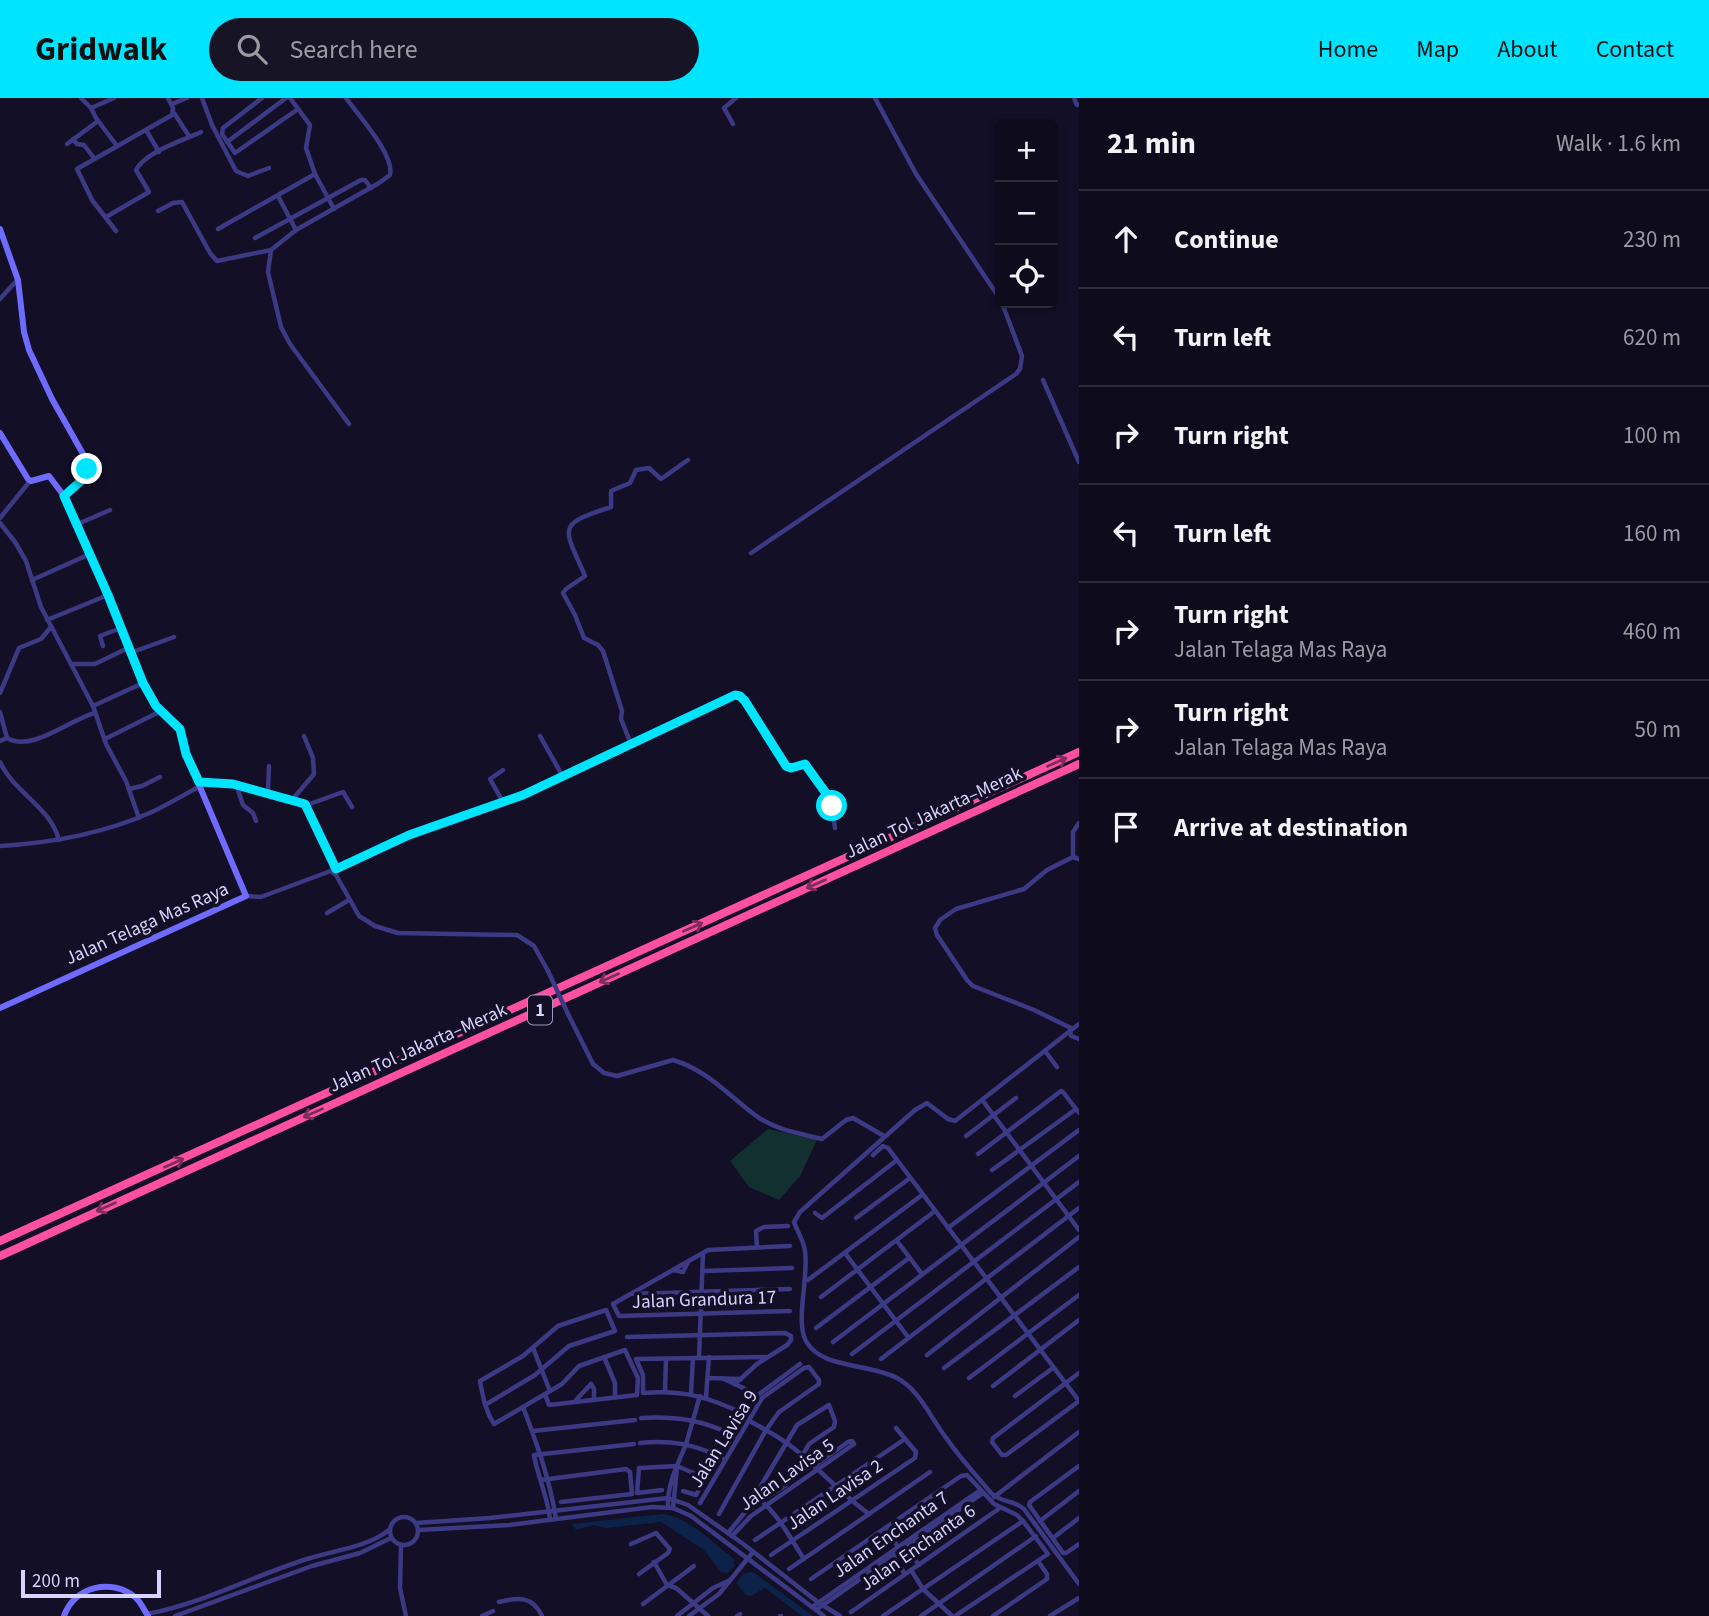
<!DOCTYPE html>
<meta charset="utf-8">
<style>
body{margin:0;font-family:"Source Sans 3",sans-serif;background:#171425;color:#f1f3f6}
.controls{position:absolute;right:21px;top:21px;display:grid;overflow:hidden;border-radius:10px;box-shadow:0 4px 10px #0003}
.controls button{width:63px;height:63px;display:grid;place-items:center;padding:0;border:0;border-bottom:2px solid #2e2b3b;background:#0e0b1c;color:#f1f3f6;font:35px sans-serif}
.scale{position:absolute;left:21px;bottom:18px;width:140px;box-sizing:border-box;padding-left:7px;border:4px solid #d9d4ff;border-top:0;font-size:19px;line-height:24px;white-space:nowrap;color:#d9d4ff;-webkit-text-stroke:5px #130f26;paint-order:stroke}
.stop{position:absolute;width:21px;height:21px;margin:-16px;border:5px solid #00e5ff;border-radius:50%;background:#fff}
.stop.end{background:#00e5ff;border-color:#fff;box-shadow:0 2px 7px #0008}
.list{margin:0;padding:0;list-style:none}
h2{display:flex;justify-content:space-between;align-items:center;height:91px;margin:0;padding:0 28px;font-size:30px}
h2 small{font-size:23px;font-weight:400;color:#9b9ba3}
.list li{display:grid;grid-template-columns:46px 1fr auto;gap:21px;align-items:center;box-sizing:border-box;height:98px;padding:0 28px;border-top:2px solid #2e2b3b}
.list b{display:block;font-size:26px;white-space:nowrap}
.list p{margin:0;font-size:23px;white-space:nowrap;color:#9b9ba3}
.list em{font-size:23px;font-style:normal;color:#9b9ba3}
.icon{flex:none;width:38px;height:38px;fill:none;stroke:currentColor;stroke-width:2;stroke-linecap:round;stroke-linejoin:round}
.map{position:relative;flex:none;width:1079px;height:1518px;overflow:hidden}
header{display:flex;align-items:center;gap:42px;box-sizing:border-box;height:98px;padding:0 35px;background:#00e5ff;color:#111}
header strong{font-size:33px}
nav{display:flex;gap:38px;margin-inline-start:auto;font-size:24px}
.search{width:490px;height:63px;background:#171425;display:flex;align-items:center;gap:18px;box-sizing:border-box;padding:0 24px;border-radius:38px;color:#9b9ba3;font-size:26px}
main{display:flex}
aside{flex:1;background:#0e0b1c}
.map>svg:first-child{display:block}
.green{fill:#12302f}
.water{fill:#0c2248}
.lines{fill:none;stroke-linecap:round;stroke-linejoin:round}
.street{stroke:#3d3a85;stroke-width:4.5}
.secondary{stroke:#6f6bff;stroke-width:6}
.highway{stroke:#ff4fa3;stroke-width:8}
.street-bridge{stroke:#3d3a85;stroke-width:4.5}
.oneway{stroke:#7d2c5e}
.route{stroke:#00e5ff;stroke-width:9}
.labels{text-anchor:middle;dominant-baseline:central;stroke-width:7;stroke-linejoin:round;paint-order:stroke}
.shield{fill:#130f26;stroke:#9e99be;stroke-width:2}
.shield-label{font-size:18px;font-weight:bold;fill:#d9d4ff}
.street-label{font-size:19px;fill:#d9d4ff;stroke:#130f26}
</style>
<header>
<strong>Gridwalk</strong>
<div class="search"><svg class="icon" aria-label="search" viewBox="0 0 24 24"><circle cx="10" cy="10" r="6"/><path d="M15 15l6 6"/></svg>Search here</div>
<nav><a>Home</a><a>Map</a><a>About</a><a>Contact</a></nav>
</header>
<main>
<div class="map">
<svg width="1079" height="1518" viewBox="0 0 1079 1518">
<rect width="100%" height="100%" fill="#130f26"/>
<polygon class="green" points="768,1031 817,1042 800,1078 779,1102 749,1089 730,1063"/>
<g class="water">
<path d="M663 1416C687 1418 716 1447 735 1462L733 1465 735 1467 728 1475 721 1474 704 1452 661 1424 606 1430 594 1427 576 1432 572 1426Z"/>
<polygon points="750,1474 753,1474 813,1518 802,1518 765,1490 751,1498 746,1497 736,1485 744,1475 746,1476"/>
</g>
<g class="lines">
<g class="street">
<polyline points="81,0 91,10 114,0"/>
<polyline points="202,0 212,27 236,73 248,78 269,70"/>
<polyline points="262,0 223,30 222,36 235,55 298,11"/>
<polyline points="875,0 916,76 1000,201"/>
<polyline points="1074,0 1077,7"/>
<polyline points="172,6 187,0"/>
<polyline points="91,10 96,20 117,48"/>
<polyline points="174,15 189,38"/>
<polyline points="733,26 724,10 736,0"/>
<polyline points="146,32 159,54"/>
<polyline points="73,41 77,46 84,47 94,60"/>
<polyline points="227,44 286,0"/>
<polyline points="67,46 98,23"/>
<polyline points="315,76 334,111"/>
<polyline points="278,98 296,132"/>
<path d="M158 113 173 105 182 104 210 155 217 163 271 152 296 132 379 85 390 77C395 57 358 17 346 0"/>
<path d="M106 119 149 94 136 72C145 54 182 43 201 34"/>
<polyline points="218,131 315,76 306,50 310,27 290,0"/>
<polyline points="116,133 92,102 77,71 172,17 173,10 168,0"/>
<polyline points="255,140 361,82 365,82 371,90"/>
<polyline points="271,152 268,174 281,229 290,246 349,326"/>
<polyline points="0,201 17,182"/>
<polyline points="1043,282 1079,364"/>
<polyline points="0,420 30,383"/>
<polyline points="0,425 15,444 26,463 41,509 93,608"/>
<polyline points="78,426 110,412"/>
<polyline points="751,455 1016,276 1020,271 1022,258 1002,205"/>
<polyline points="32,482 90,456"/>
<polyline points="47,522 108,497"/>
<polyline points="103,548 100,538 121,530"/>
<polyline points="130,555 174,539"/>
<polyline points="71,566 95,566 128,550"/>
<polyline points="0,595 19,550 41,541 51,529"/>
<polyline points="0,614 7,640"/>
<polyline points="540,638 562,677"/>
<polyline points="105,641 161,613"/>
<path d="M0 643 7 640C32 655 70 621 95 615"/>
<path d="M631 646 621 621 622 613 603 553 598 547 584 540 575 517 563 495 566 491 585 478C564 429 555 427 611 409V393L630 385 636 372 649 370 661 381 688 362"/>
<path d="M0 664C14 695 50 708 59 742"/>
<polyline points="503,672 490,681 503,704"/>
<polyline points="199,684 233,686 307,707 336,771 261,799 246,798"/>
<polyline points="236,686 243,707 253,715 256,723"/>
<polyline points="129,691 142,688 160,679"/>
<polyline points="268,694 269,668"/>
<polyline points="292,702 314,676 313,660 304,638"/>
<polyline points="307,707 343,694 352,709"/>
<polyline points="139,720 126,683 106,646 93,608 143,585"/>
<path d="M0 748C51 745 105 735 152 714 169 706 184 697 200 688"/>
<polyline points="1073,759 1073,734 1079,725"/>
<polyline points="336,771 409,737 523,697 735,597 740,598 745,602 786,668 791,670 803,665 806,667 831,702 835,730"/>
<polyline points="331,773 336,777 359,818 375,828 398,835 517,837 534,848 548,873"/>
<polyline points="327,815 349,802"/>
<path d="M568 916 593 966 604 975 617 978 673 962C707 972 728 997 755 1017 775 1032 798 1035 822 1041L846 1022 853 1020 884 1038"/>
<path d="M1079 926 955 1023 948 1021 927 1005 915 1012 800 1114 794 1124C797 1133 804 1143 805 1153 809 1179 795 1223 806 1243 821 1271 869 1265 897 1280 920 1292 931 1321 947 1341 960 1360 976 1377 991 1395 1001 1405 1015 1402 1024 1411L1079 1486"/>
<polyline points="1071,930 1034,912 973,888 967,882 937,837 935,830 940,822 956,811 1024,791 1047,772 1073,759 1079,761"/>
<polyline points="1070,932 1071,938 1079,941"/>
<polyline points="1045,953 1057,969"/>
<polyline points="983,1003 1079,1132"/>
<polyline points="966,1038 1016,1000"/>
<polyline points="978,1056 1061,993 1063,994 1079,1015"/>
<polyline points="873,1057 883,1048 888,1050 1079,1303"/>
<polyline points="992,1072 1076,1011"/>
<polyline points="815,1115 822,1120 897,1062"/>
<polyline points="856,1120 910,1080"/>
<polyline points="948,1130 1079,1032"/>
<polyline points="897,1143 922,1176"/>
<polyline points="757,1149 756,1133 764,1129 788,1128"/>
<polyline points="845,1155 908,1239"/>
<polyline points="673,1172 683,1174 688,1164"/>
<polyline points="704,1173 792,1170"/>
<polyline points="808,1182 922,1097"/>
<polyline points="634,1196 790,1191"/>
<polyline points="821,1199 935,1113"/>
<polyline points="790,1213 619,1218 613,1206 708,1152 790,1148"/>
<polyline points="816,1230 909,1160"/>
<polyline points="627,1239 785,1235 791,1238 791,1242 787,1247 757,1266 735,1286"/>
<polyline points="833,1244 1079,1058"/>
<polyline points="533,1250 550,1293"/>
<polyline points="852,1256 1079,1084"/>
<polyline points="927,1257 1079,1139"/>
<polyline points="604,1259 615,1285 615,1299"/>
<polyline points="699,1259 703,1155"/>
<polyline points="881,1261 1079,1110"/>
<polyline points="944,1270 1079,1169"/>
<polyline points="1079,1275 993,1340 992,1344 1002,1357 1006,1357 1079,1303"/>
<polyline points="708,1280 741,1281"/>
<polyline points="722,1280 758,1297 800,1266"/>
<polyline points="969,1280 1079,1197"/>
<polyline points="993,1288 1079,1222"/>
<polyline points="665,1293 666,1261"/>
<polyline points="691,1295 693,1260"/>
<polyline points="1015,1298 1053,1270"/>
<polyline points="706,1299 709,1259"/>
<polyline points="576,1302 591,1286 594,1291 594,1302"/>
<path d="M485 1307 535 1277 569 1248 615 1233 606 1212 558 1228 523 1258 480 1283C483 1299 485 1312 494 1326L562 1286 579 1268 625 1252 638 1280 637 1297 549 1307 545 1296"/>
<path d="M523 1309C537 1346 550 1382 556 1421"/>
<path d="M746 1317C709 1299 685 1292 643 1295V1277L636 1261 767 1259"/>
<path d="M641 1320C676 1318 703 1322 735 1338"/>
<path d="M748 1322C767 1333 787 1343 803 1358 825 1377 845 1399 869 1416"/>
<polyline points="533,1333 635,1322"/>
<path d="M640 1345C671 1342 695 1346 722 1360"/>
<polyline points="1079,1368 1030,1404 1029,1407 1063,1455 1066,1455 1079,1446"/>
<polyline points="541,1382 626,1371 630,1374 632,1396 561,1404"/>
<polyline points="662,1392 637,1395 639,1370 677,1368 705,1380 696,1397 683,1393"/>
<path d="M755 1398C776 1412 790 1440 804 1461"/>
<polyline points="994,1399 1079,1334"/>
<polyline points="700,1405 762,1300 804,1270 809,1269 819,1282 819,1286 779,1314 766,1332 719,1416"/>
<path d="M668 1409C667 1385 678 1367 686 1346 691 1330 695 1314 700 1298"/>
<polyline points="673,1410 677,1369"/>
<circle cx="404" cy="1433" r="14"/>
<path d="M550 1422C548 1399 538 1380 534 1357L634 1346"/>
<polyline points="1040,1423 1079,1393"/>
<polyline points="416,1425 490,1420 650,1402 668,1400 688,1407 742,1445 819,1505 840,1518"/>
<polyline points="885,1430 898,1449"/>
<polyline points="418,1432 509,1427 652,1409 673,1410 691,1418 824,1518"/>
<polyline points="728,1435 746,1413 797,1327 829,1307 835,1323 834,1329 809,1346 786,1387 746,1413"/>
<polyline points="732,1438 751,1418 854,1346 852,1343 848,1344 814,1368"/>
<polyline points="1053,1440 1079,1420"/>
<polyline points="755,1442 905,1341"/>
<polyline points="631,1446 656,1435 670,1451 668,1455 639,1476"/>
<polyline points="401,1447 400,1490 406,1518"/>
<polyline points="906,1449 919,1467"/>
<polyline points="771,1457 915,1360 916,1354 896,1330"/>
<polyline points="893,1458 905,1476"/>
<polyline points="654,1464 667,1487 676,1490 708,1518"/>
<polyline points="789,1471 930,1374"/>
<polyline points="911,1472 923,1491 952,1518"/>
<polyline points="811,1481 961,1378 967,1377 994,1406 1017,1417 1023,1423 1048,1456 955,1518"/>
<path d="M499 1504C518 1499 533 1498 542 1518"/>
<polyline points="643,1506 694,1468"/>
<polyline points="812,1509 979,1393"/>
<polyline points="816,1512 983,1395"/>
<polyline points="851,1514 1000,1410"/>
<path d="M147 1516C204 1505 253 1478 307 1461 335 1452 366 1450 389 1432"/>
<polyline points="175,1518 312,1468 360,1455 391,1440"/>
<polyline points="482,1518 493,1513"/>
<polyline points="677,1518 713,1490 728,1483"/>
<polyline points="689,1518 719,1496 753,1454"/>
<polyline points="737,1518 740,1516"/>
<polyline points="780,1518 781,1518"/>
<polyline points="883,1518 1023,1423"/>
<polyline points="921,1518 1036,1438"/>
<polyline points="993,1518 1047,1481 1047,1476 1038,1463"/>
<polyline points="1050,1518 1079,1500"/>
</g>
<g class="secondary">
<polyline points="0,131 18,182 24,234 29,252 52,301 87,363 84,379 64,398 108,497 143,585 156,608 179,629 186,656 246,798 0,910"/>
<polyline points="0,335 28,381 31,383 49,378 64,398"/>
<path d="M64 1518C74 1488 112 1480 135 1499 141 1504 144 1512 148 1518"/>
</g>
<g class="highway">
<polyline points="0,1143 1079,654"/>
<polyline points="0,1158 1079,666"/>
</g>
<polyline class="street-bridge" points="548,873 568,916"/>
</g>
<defs><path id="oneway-shaft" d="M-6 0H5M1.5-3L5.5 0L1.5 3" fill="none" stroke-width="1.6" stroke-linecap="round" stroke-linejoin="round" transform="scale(1.75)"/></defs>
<g class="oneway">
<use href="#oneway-shaft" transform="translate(1057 664) rotate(-24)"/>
<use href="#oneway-shaft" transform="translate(816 786) rotate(156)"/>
<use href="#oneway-shaft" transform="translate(693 829) rotate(-24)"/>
<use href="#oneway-shaft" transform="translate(609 880) rotate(156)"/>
<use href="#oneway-shaft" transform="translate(313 1015) rotate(156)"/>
<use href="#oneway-shaft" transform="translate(174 1065) rotate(-24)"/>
<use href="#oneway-shaft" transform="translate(106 1109) rotate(156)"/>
</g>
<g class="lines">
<polyline class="route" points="87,371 82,382 64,398 108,497 143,585 156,608 180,631 186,656 199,684 233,686 305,706 336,771 409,737 523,697 735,597 740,598 745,603 786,668 791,670 805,666 828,698 832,708"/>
</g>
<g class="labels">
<rect class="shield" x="528" y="897.5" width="24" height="29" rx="5"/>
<g class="shield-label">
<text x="540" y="912">1</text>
</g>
<g class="street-label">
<text transform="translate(934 715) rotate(-25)">Jalan Tol Jakarta–Merak</text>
<text transform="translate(147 826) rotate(-24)">Jalan Telaga Mas Raya</text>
<text transform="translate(418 950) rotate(-24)">Jalan Tol Jakarta–Merak</text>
<text transform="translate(704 1202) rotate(-2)">Jalan Grandura 17</text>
<text transform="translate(724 1341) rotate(-58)">Jalan Lavisa 9</text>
<text transform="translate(787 1377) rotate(-35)">Jalan Lavisa 5</text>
<text transform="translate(835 1397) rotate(-34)">Jalan Lavisa 2</text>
<text transform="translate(891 1437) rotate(-35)">Jalan Enchanta 7</text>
<text transform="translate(918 1450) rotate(-35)">Jalan Enchanta 6</text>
</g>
</g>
</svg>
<div class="controls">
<button>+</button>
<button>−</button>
<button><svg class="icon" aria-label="locate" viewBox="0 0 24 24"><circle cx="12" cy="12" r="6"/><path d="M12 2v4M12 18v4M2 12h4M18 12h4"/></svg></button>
</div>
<div class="scale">200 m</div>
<div class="stop" style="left:832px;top:708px"></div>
<div class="stop end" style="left:87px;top:371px"></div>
</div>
<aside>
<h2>21 min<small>Walk · 1.6 km</small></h2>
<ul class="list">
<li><svg class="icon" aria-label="ahead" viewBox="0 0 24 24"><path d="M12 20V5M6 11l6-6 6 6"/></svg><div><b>Continue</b></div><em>230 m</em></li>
<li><svg class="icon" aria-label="left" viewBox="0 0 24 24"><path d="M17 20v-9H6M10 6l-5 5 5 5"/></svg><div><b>Turn left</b></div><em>620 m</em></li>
<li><svg class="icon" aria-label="right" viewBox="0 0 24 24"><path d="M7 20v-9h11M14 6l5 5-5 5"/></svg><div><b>Turn right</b></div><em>100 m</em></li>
<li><svg class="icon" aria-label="left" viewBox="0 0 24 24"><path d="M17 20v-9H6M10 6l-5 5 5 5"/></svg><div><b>Turn left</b></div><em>160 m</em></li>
<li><svg class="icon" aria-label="right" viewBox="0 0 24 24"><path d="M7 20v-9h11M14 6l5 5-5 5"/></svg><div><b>Turn right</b><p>Jalan Telaga Mas Raya</p></div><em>460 m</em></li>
<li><svg class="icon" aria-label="right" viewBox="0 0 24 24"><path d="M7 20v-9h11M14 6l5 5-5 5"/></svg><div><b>Turn right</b><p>Jalan Telaga Mas Raya</p></div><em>50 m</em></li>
<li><svg class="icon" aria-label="arrive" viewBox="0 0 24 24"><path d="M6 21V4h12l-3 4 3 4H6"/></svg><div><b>Arrive at destination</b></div></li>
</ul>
</aside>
</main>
